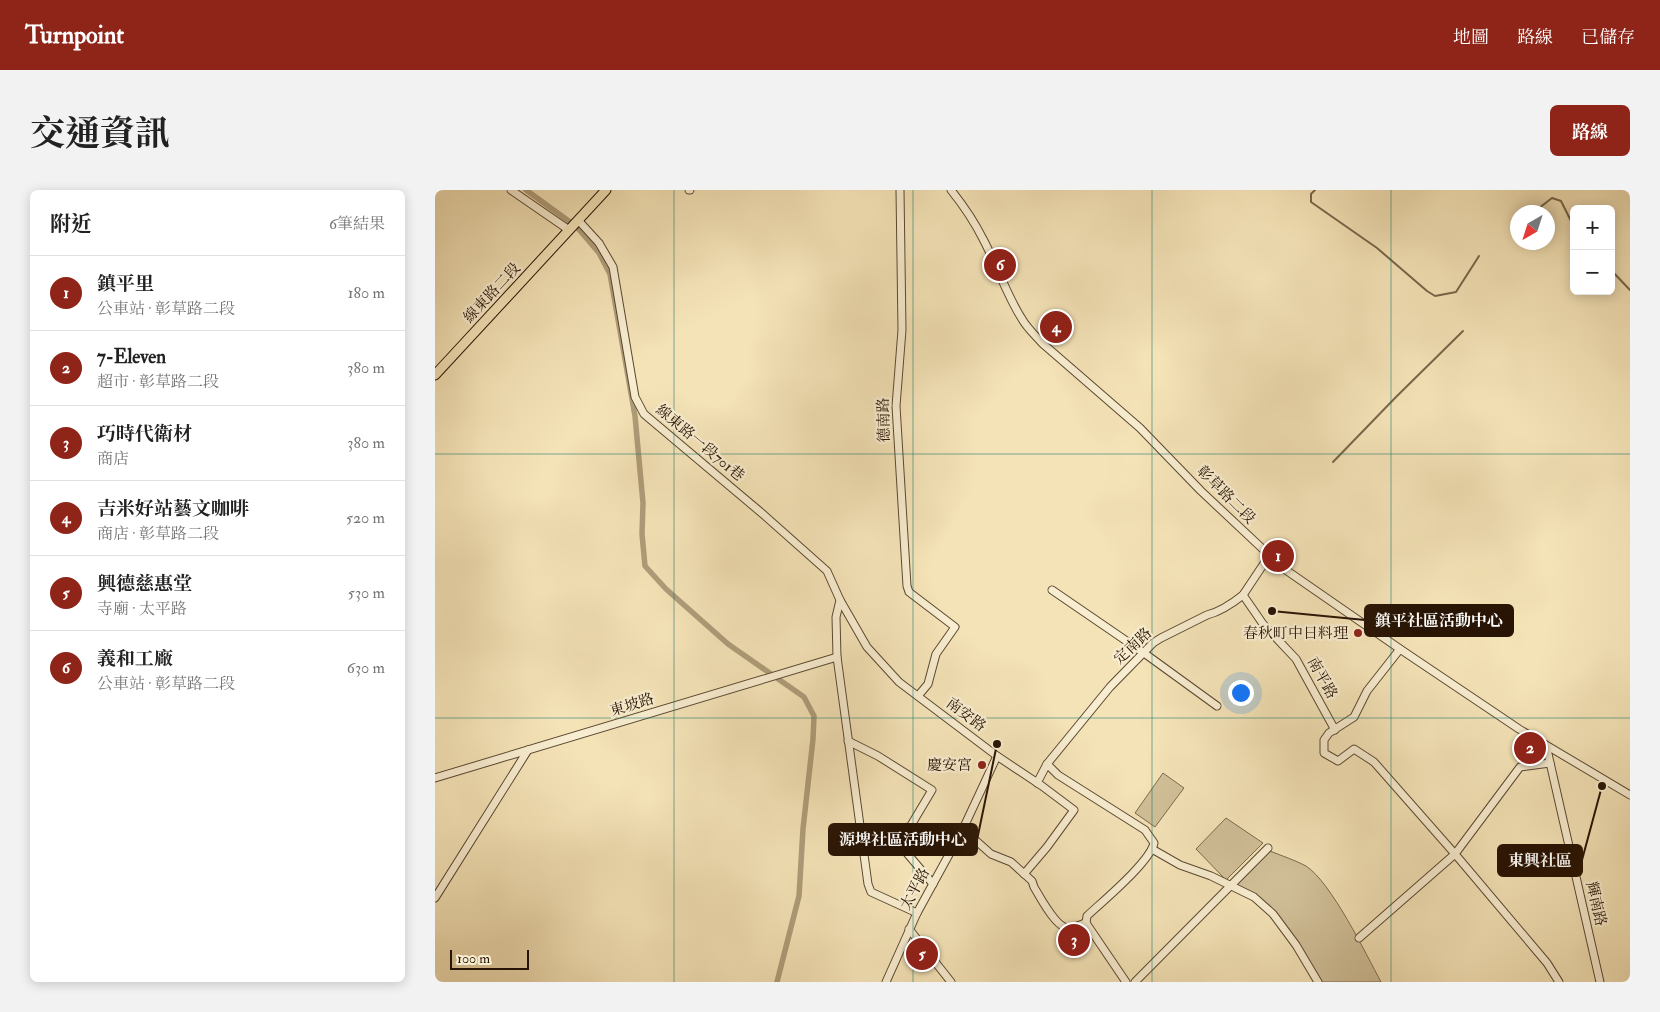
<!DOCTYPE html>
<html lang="zh-TW">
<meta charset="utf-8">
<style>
body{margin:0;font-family:"IM FELL Double Pica","Noto Serif TC",serif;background:#f2f2f2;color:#222}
.controls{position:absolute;right:15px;top:15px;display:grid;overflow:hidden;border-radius:8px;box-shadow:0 2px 12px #0003}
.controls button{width:45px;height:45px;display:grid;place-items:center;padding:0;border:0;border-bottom:1px solid #e0e0e0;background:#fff;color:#222;font:25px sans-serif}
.compass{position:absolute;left:1075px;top:15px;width:45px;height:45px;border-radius:50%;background:#fff;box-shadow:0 2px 12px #0003;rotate:219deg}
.scale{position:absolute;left:15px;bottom:12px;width:79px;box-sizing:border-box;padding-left:5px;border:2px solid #281404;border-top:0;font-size:14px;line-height:18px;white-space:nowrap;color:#281404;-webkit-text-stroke:4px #f8edd0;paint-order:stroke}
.you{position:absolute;left:805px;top:502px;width:18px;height:18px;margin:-12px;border:4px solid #fff;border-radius:50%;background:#1a73e8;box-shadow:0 0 0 8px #1a73e833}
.badge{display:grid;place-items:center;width:32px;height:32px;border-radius:50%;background:#8f2418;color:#fff;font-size:16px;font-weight:700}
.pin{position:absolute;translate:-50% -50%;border:2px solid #fff;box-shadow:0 1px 5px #0006}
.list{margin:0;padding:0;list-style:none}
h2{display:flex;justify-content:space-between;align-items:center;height:65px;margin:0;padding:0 20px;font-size:21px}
h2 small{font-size:16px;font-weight:400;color:#767676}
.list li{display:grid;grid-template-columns:32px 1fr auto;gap:15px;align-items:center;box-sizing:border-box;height:75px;padding:0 20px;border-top:1px solid #e0e0e0}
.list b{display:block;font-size:19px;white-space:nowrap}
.list p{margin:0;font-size:16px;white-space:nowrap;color:#767676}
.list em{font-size:16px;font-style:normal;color:#767676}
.map{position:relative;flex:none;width:1195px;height:792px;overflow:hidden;border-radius:8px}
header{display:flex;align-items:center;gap:30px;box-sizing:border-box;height:70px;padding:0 25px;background:#8f2418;color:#fff}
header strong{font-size:24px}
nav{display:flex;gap:28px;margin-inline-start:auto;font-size:18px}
.intro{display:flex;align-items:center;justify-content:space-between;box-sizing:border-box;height:120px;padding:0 30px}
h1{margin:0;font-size:35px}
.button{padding:12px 22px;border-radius:8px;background:#8f2418;color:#fff;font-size:18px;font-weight:700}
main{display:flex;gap:30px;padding:0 30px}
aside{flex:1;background:#fff;border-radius:8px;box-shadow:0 2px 12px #0003}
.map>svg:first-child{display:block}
.green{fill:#d1c099;stroke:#7c6a4e}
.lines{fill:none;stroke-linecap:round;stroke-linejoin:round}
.stream{stroke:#79664b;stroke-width:2}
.canal{stroke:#af9d7a;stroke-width:5.5}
.minor-casing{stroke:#5b4831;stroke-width:9}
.major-casing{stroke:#281404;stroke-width:11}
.minor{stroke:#f8edd0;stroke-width:7}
.major{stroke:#f4e3b7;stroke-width:9}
.grid{fill:none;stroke:#0f766e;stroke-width:1;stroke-opacity:0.55}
.poi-dot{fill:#8f2418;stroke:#f8edd0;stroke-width:2}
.labels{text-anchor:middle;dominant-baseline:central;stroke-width:4.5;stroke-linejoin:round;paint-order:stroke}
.street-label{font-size:15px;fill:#281404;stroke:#f8edd0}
.poi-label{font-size:15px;fill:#281404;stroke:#f8edd0;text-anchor:end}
.leader{fill:none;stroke:#281404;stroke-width:2}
.callout-dot{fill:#281404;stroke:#f8edd0;stroke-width:2}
.callout{fill:#281404;stroke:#281404;stroke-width:2}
.callout-label{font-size:16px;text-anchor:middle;font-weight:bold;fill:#fff}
</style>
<header>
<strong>Turnpoint</strong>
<nav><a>地圖</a><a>路線</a><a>已儲存</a></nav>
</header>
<div class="intro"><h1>交通資訊</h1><a class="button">路線</a></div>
<main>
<aside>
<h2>附近<small>6筆結果</small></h2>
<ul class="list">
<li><span class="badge">1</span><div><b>鎮平里</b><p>公車站 · 彰草路二段</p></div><em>180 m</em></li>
<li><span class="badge">2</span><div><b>7-Eleven</b><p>超市 · 彰草路二段</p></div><em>380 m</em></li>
<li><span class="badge">3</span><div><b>巧時代衛材</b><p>商店</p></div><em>380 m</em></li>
<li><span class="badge">4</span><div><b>吉米好站藝文咖啡</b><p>商店 · 彰草路二段</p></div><em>520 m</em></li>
<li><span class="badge">5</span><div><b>興德慈惠堂</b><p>寺廟 · 太平路</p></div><em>530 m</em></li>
<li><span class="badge">6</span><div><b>義和工廠</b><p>公車站 · 彰草路二段</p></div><em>630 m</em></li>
</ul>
</aside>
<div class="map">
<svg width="1195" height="792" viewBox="0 0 1195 792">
<rect width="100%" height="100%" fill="#f4e3b7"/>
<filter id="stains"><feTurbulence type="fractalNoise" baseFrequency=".004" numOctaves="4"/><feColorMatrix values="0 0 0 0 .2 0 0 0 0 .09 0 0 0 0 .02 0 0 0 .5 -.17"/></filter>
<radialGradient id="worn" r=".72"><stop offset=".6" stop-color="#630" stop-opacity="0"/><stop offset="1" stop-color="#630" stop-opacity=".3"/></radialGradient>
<g class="green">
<polygon points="728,583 749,598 720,637 700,623"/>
<polygon points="791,628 828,653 791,690 761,659"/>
<path d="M835 661C847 666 860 670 871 676 896 692 931 764 946 792H881L857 751 825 712 798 695Z"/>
</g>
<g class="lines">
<g class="stream">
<polyline points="880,0 876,4 876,12 942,58 992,101 1000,106 1021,102 1044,66"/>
<polyline points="1099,22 1117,8 1126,11 1139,37"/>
<polyline points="1176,80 1195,100"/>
<polyline points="470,120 470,137"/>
<polyline points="898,272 961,207 1028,141"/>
</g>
<polyline class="canal" points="91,0 142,37 164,63 175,84 200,226 208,313 207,344 210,376 231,399 293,454 369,507 379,526 378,549 368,639 364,706 342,792"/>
<g class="minor-casing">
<g id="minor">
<polyline points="76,0 134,40"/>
<polyline points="254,0 255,0"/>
<polyline points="465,0 467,140 461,216 472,396 474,402 520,437 501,464 493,494 483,506"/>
<path d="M516 0C528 15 539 31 548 49 562 75 571 104 587 129 592 138 600 145 607 153L705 238 766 301 848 378 965 459 1084 539 1195 605"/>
<polyline points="143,30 164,53 178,77 200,207 209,224 329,325 392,381 405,410 432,457 464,492 562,566 607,596 639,620 612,657 589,684"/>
<polyline points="617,400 709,463 782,516"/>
<polyline points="808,405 828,434 861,469 900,540"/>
<polyline points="405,410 401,427 402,467 433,694 436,702 482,723"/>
<polyline points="965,459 932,501 919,527 894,543 889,550 889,563 903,571 919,559 939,572 1020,664 1112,773 1124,792"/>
<polyline points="413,551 443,566 497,600 475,637 457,639 455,643 498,694"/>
<polyline points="1111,555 1165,792"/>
<path d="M612 574 623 585 710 640 719 653C715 672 668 711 652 726L651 733"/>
<polyline points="0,588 402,467"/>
<path d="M602 593 612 574 675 497 718 453 726 448 772 425C784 422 798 413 808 405L834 366"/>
<path d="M528 639 556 664 576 672 597 691 599 697C605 707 621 738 633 738 639 739 645 734 651 733L691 792"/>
<polyline points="717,659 745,675 776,686 819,707 838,724 861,755 883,792"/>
<polyline points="0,708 93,560"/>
<polyline points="474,739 516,792"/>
<polyline points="924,748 1020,664 1085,577 1115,573"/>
<polyline points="451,792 482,723 528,639 562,566"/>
<polyline points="700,792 833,658"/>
</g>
</g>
<g class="major-casing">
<polyline id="major" points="0,185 171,0"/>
</g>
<use href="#minor" class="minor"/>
<use href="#major" class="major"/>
</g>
<path class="grid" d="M239 0V792M478 0V792M717 0V792M956 0V792M0 264H1195M0 528H1195"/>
<g class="poi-dot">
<circle cx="923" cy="443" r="5"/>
<circle cx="547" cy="575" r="5"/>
</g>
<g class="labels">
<g class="street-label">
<text transform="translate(57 103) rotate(-47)">線東路二段</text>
<text transform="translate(449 230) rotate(-91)">德南路</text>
<text transform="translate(265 253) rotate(40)">線東路一段701巷</text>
<text transform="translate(791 305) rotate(45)">彰草路二段</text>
<text transform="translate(698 456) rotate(-43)">定南路</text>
<text transform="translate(887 488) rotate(61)">南平路</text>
<text transform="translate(197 515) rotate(-17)">東坡路</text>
<text transform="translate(531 525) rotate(37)">南安路</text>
<text transform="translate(480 699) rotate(-62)">太平路</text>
<text transform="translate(1161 714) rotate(77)">輝南路</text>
</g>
<g class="poi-label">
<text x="913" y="443">春秋町中日料理</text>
<text x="537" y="575">慶安宮</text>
</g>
</g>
<path class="leader" d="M837 421L930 430M562 554L542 650M1167 596L1147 670"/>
<g class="callout-dot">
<circle cx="837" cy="421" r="5"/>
<circle cx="562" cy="554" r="5"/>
<circle cx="1167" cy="596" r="5"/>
</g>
<g class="callout">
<rect x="930" y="415" width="148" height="31" rx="5"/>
<rect x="394" y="634" width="148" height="31" rx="5"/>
<rect x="1063" y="655" width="84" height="31" rx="5"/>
</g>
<g class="callout-label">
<text x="1004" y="436">鎮平社區活動中心</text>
<text x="468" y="655">源埤社區活動中心</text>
<text x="1105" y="676">東興社區</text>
</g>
<rect width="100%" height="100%" filter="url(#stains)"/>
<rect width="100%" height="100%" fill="url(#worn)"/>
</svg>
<div class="controls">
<button>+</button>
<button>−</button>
</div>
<svg class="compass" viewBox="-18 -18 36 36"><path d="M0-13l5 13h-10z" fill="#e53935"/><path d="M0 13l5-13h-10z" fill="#767676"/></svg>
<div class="scale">100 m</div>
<div class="you"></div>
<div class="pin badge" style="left:843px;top:366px">1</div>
<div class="pin badge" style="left:1095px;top:558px">2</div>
<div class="pin badge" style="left:639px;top:750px">3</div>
<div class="pin badge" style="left:621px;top:137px">4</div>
<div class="pin badge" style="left:487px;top:764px">5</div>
<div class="pin badge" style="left:565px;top:75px">6</div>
</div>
</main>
